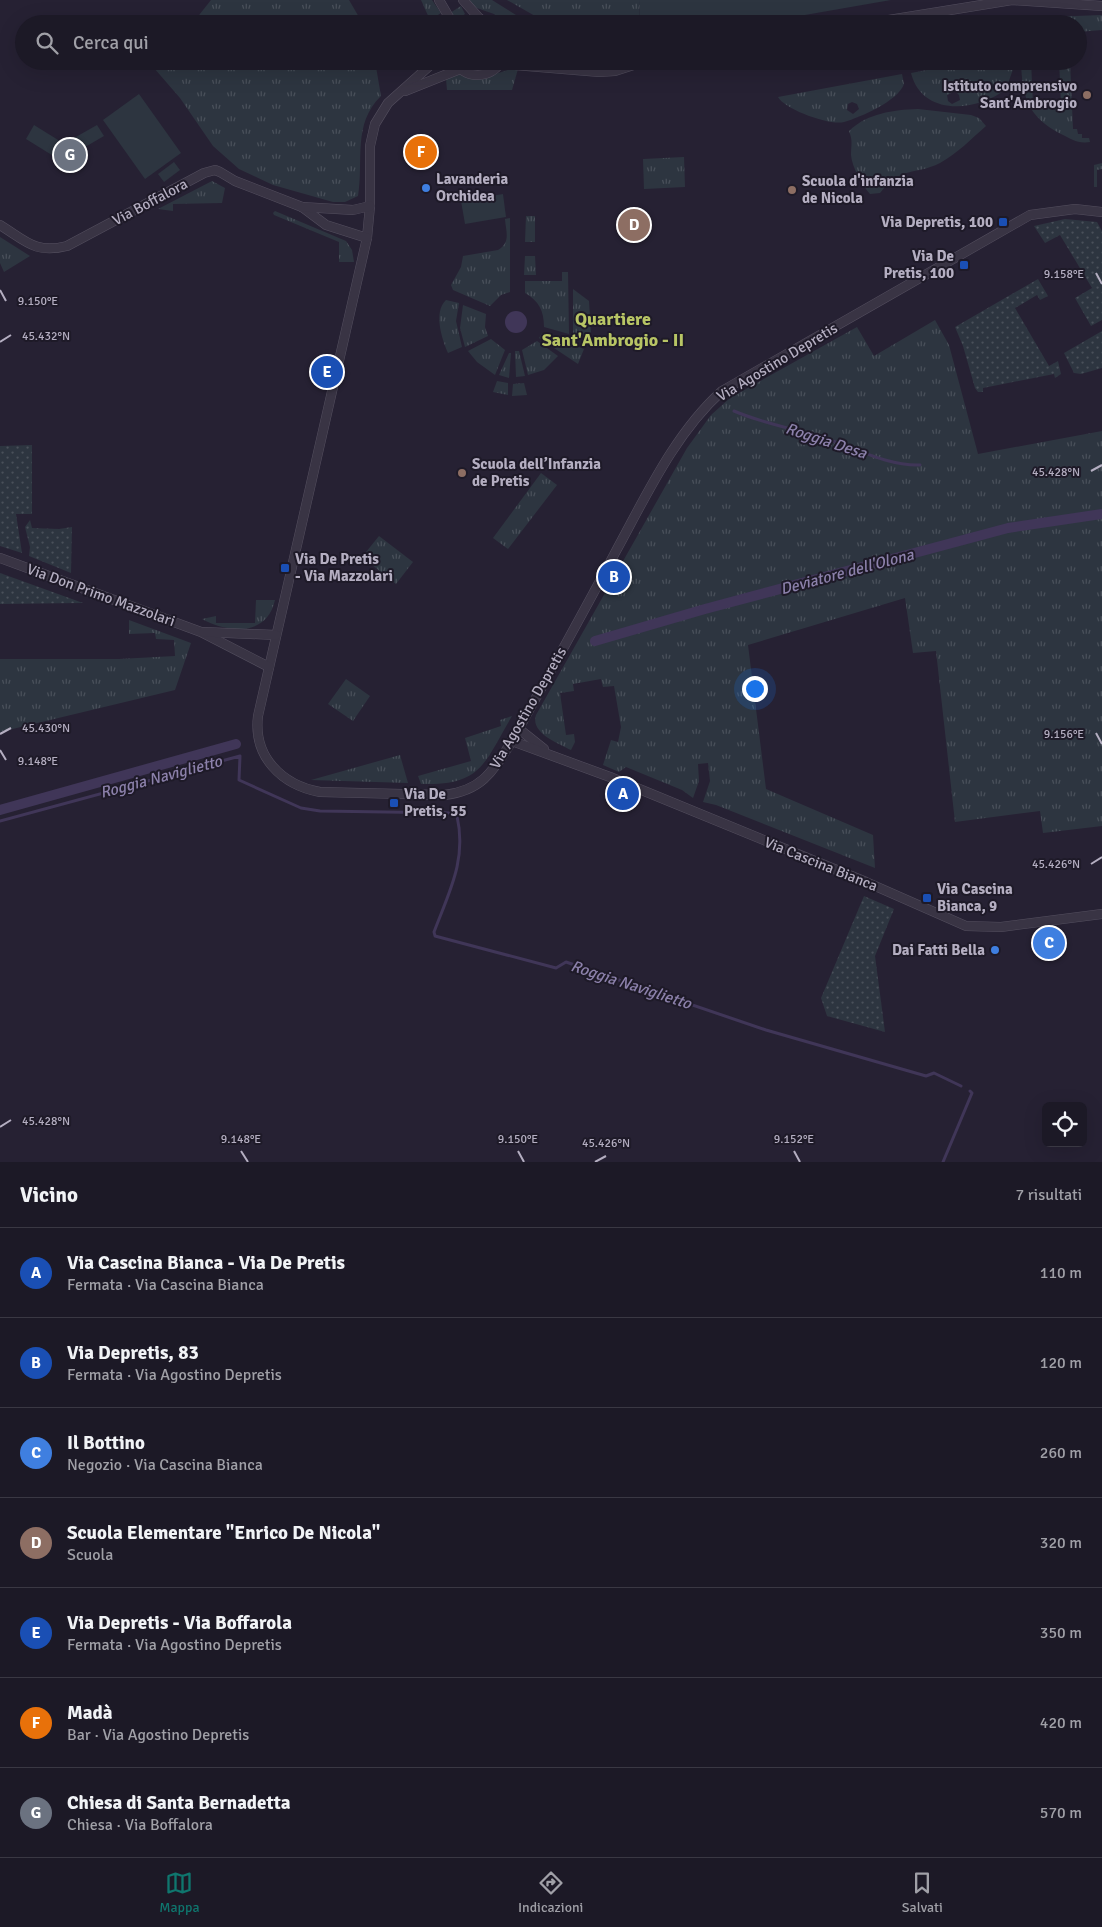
<!DOCTYPE html>
<html lang="it">
<meta charset="utf-8">
<style>
body{margin:0;font-family:Signika,sans-serif;background:#25222e;color:#f1f3f6}
.controls{position:absolute;right:15px;bottom:15px;display:grid;overflow:hidden;border-radius:8px;box-shadow:0 5px 20px #0002}
.controls button{width:45px;height:45px;display:grid;place-items:center;padding:0;border:0;border-bottom:1px solid #3a3843;background:#1c1926;color:#f1f3f6;font:25px sans-serif}
.you{position:absolute;left:754px;top:688px;width:18px;height:18px;margin:-12px;border:4px solid #fff;border-radius:50%;background:#1a73e8;box-shadow:0 0 0 8px #1a73e833}
.badge{display:grid;place-items:center;width:32px;height:32px;border-radius:50%;background:#0f766e;color:#fff;font-size:16px;font-weight:700}
.pin{position:absolute;translate:-50% -50%;border:2px solid #fff;box-shadow:0 1px 5px #0006}
.list{margin:0;padding:0;list-style:none}
h2{display:flex;justify-content:space-between;align-items:center;height:65px;margin:0;padding:0 20px;font-size:21px}
h2 small{font-size:16px;font-weight:400;color:#a0a0a7}
.list li{display:grid;grid-template-columns:32px 1fr auto;gap:15px;align-items:center;box-sizing:border-box;height:90px;padding:0 20px;border-top:1px solid #3a3843}
.list b{display:block;font-size:19px;white-space:nowrap}
.list p{margin:0;font-size:16px;white-space:nowrap;color:#a0a0a7}
.list em{font-size:16px;font-style:normal;color:#a0a0a7}
.icon{flex:none;width:28px;height:28px;fill:none;stroke:currentColor;stroke-width:2;stroke-linecap:round;stroke-linejoin:round}
.map{position:relative;flex:none;width:1102px;height:1162px;overflow:hidden}
.search{position:absolute;background:#1c1926;box-shadow:0 5px 20px #0002;left:15px;right:15px;top:15px;height:55px;display:flex;align-items:center;gap:12px;box-sizing:border-box;padding:0 18px;border-radius:28px;color:#a0a0a7;font-size:19px}
.sheet{height:695px;background:#1c1926}
nav{display:flex;justify-content:space-around;align-items:center;box-sizing:border-box;height:70px;border-top:1px solid #3a3843;background:#1c1926;font-size:14px;color:#a0a0a7}
nav a{display:grid;justify-items:center;gap:2px}
nav .on{color:#0f766e}
.map>svg:first-child{display:block}
.grass{fill:url(#grass-tufts);fill-rule:evenodd}
.garden{fill:url(#garden-dots)}
.pitch{fill:#2d3540}
.water{fill:#403658}
.lines{fill:none;stroke-linecap:round;stroke-linejoin:round}
.stream{stroke:#403658;stroke-width:3}
.canal{stroke:#403658;stroke-width:10}
.minor-casing{stroke:#544f5f;stroke-width:10}
.minor{stroke:#393444;stroke-width:9}
.ticks{fill:none;stroke:#b4aec1;stroke-width:2}
.education-dot{fill:#8d6e63;stroke:#1e1a28;stroke-width:2}
.shop-dot{fill:#3f7fe0;stroke:#1e1a28;stroke-width:2}
.transit-dot{fill:#1a4fb4;stroke:#1e1a28;stroke-width:2}
.labels{text-anchor:middle;dominant-baseline:central;stroke-width:4;stroke-linejoin:round;paint-order:stroke}
.poi-label{font-size:15px;font-weight:bold;fill:#b4aec1;stroke:#1e1a28;text-anchor:start}
.street-label{font-size:15px;fill:#b4aec1;stroke:#1e1a28}
.water-label{font-size:16px;font-style:italic;fill:#8c81ab;stroke:#1e1a28}
.quarter-label{font-size:18px;font-weight:bold;fill:#b8c565;stroke:#1e1a28}
.ticks-label{font-size:12px;text-anchor:middle;fill:#b4aec1;stroke:#1e1a28;stroke-width:4;stroke-linejoin:round;paint-order:stroke}
</style>
<div class="map">
<svg width="1102" height="1162" viewBox="0 0 1102 1162">
<defs>
<pattern id="grass-tufts" width="24" height="20" patternUnits="userSpaceOnUse" patternTransform="scale(1.25)"><rect width="24" height="20" fill="#2d3540"/><path d="M3 7l-1-3M5 7V3M7 7l1-3M15 17l-1-3M17 17v-4M19 17l1-3" fill="none" stroke="#49505a"/></pattern>
<pattern id="garden-dots" width="8" height="8" patternUnits="userSpaceOnUse" patternTransform="scale(1.25)"><rect width="8" height="8" fill="#2d3540"/><path d="M2 2h.1M6 6h.1" fill="none" stroke="#49505a" stroke-width="1.8" stroke-linecap="round"/></pattern>
</defs>
<rect width="100%" height="100%" fill="#262133"/>
<g class="grass">
<polygon points="211,0 349,0 363,24 192,24"/>
<polygon points="421,0 432,0 441,13 430,20"/>
<polygon points="467,0 492,0 527,22 527,24 506,24 494,14 474,7"/>
<polygon points="507,0 640,0 639,24 549,24"/>
<polygon points="461,6 465,14 455,21 450,13"/>
<polygon points="1102,15 1102,30 1078,32 1078,24 1049,24 1049,17"/>
<polygon points="1024,18 1039,18 1039,24 1020,24"/>
<path d="M160 61H375L381 96C352 124 364 161 358 196L345 202H333L273 185 239 169 213 146 180 98 154 68Z"/>
<polygon points="465,61 493,61 480,66"/>
<polygon points="568,61 618,62 620,65 603,68 566,66"/>
<path d="M974 61H1016L1006 89C977 112 922 117 911 73ZM955 91 959 95 960 100 952 104 948 101 947 95Z"/>
<path d="M1021 61H1031L1033 104 1061 103 1059 61H1070L1073 129H1077L1078 134H1082V138H1089L1090 142C1078 144 1071 139 1061 134 1028 117 1022 97 1021 61Z"/>
<polygon points="511,69 518,69 512,90 447,90 446,79 456,74 480,79"/>
<path d="M902 74 904 84C898 101 861 117 844 122 830 126 784 109 778 97ZM852 102 857 104 859 109 853 114 847 110 848 104Z"/>
<path d="M918 109 971 115 979 118 986 126C971 139 958 153 940 163 914 176 902 165 880 193L870 194C862 185 852 167 851 155 851 145 853 141 849 131 868 113 893 110 918 109Z"/>
<polygon points="684,157 685,187 644,189 643,159"/>
<polygon points="1102,163 1102,169 1097,170 1097,187 1094,187 1094,165"/>
<polygon points="212,181 225,188 222,203 173,204 173,211 158,209"/>
<polygon points="275,211 346,241 352,250 354,262 339,262 339,242 274,215 273,213"/>
<polygon points="526,216 535,216 535,242 525,242"/>
<path d="M510 218V292L501 295 490 306 453 290 451 285 461 267 463 256 498 250C511 242 506 232 505 219Z"/>
<polygon points="0,237 30,256 4,272 0,263"/>
<polygon points="525,256 535,256 536,275 524,275"/>
<path d="M562 272H568L569 334 544 327C544 311 539 301 525 293V281H562Z"/>
<polygon points="573,289 589,301 591,332 586,338 573,335"/>
<path d="M446 300 459 303 456 321 462 347 448 353C442 339 433 312 446 300Z"/>
<polygon points="463,305 486,314 485,327 488,336 465,347 460,328"/>
<path d="M935 320 949 345 978 454 1102 431V826L1043 833 1040 811 955 822 936 651 913 653 905 598 748 645 766 789 873 835 875 868 716 805 703 802 710 781 708 763 698 764 699 781 693 798 682 790 626 767 619 772 603 765 611 740 618 742 621 727 614 686 603 687 601 679 573 684 574 691 560 693 566 735 574 734 575 742 571 750C558 743 530 733 536 715L687 448 711 415 730 398 857 327 874 356Z"/>
<polygon points="542,333 584,349 578,364 539,338"/>
<polygon points="491,339 505,350 495,375 477,362 468,351"/>
<polygon points="537,341 558,356 544,370 528,375 522,350"/>
<polygon points="515,351 519,351 525,376 516,377"/>
<polygon points="509,353 511,353 509,378 499,375"/>
<polygon points="497,381 508,383 508,395 493,392"/>
<polygon points="524,383 527,395 512,396 513,384"/>
<polygon points="541,473 557,485 508,549 493,538"/>
<polygon points="379,536 413,562 396,584 362,557"/>
<path d="M256 600H275C267 636 230 634 202 619L216 616V623H255Z"/>
<polygon points="129,620 191,643 175,690 0,732 0,659 119,659 175,656 174,640 156,639 155,633 129,634"/>
<polygon points="346,679 370,696 353,721 328,704"/>
<path d="M512 716C484 763 482 786 421 784L418 776 471 761 465 738 501 726 500 720Z"/>
<polygon points="400,755 408,783 311,780"/>
</g>
<g class="garden">
<polygon points="1065,219 1097,222 1102,231 1102,320 1091,326 1075,298 1092,288 1060,235 1045,243 1034,226"/>
<polygon points="1038,279 1048,296 1040,300 1037,295 1015,308 1049,366 1058,361 1061,374 1055,378 1054,374 983,388 983,392 978,392 975,388 963,346 955,327"/>
<polygon points="1102,331 1102,368 1081,374 1074,373 1064,353"/>
<polygon points="32,445 32,514 16,514 22,553 0,546 0,446"/>
<polygon points="30,520 32,528 59,529 72,527 71,573 29,556 30,547 25,527"/>
<polygon points="0,573 83,603 0,604"/>
<polygon points="864,896 894,909 875,956 885,1032 827,1016 821,998"/>
</g>
<g class="pitch">
<polygon points="640,0 891,0 754,24 639,24"/>
<polygon points="139,94 181,153 145,179 103,120"/>
<polygon points="34,125 63,143 55,157 26,139"/>
<polygon points="97,125 104,136 80,150 74,138"/>
<polygon points="174,162 180,170 164,182 158,174"/>
<polygon points="503,194 506,217 465,224 461,201"/>
</g>
<circle class="water" cx="516" cy="322" r="11"/>
<g class="lines">
<g class="stream">
<path d="M734 411C764 424 796 429 827 439 857 449 888 466 920 465"/>
<path d="M0 821 240 756 239 780 301 808 320 811 452 813 457 816C467 860 449 892 434 932L435 936 556 968 566 962 766 1030 926 1076 934 1073 961 1086"/>
<polyline points="943,1162 972,1093 970,1091"/>
</g>
<g class="canal">
<polyline points="595,641 705,609 1008,528 1102,514"/>
<polyline points="0,810 236,744"/>
</g>
<g class="minor-casing">
<g id="minor">
<polyline points="439,0 453,24"/>
<polyline points="463,0 480,19"/>
<polyline points="463,24 480,19 493,24"/>
<polyline points="864,24 1012,0 1102,6"/>
<path d="M435 61 388 103 375 124 370 146V206L367 238 258 716C253 757 282 785 320 792L444 795C482 791 493 771 512 741 547 678 582 615 616 551 646 496 675 433 722 391L1030 215 1075 209 1102 212"/>
<path d="M454 61C466 80 490 79 502 61"/>
<polyline points="501,64 599,72 615,71 646,61"/>
<polyline points="405,91 460,69"/>
<polyline points="302,207 326,225 367,238"/>
<path d="M0 225C26 241 35 254 67 246L204 173 215 170 220 172 235 181 302 207 353 210 370 206"/>
<polyline points="0,558 201,632 269,667"/>
<polyline points="204,632 276,635"/>
<polyline points="519,729 544,749"/>
<polyline points="512,741 610,777 866,882 966,926 1001,927 1102,914"/>
</g>
</g>
<use href="#minor" class="minor"/>
</g>
<path class="ticks" d="M1096 273 1102 284M0 290 6 301M0 342 11 335M1091 471 1102 465M1096 733 1102 744M0 734 11 728M0 750 6 760M1091 864 1102 857M0 1127 11 1120M241 1151 248 1162M518 1151 524 1162M794 1151 800 1162M595 1162 606 1156"/>
<g class="education-dot">
<circle cx="1087" cy="95" r="5"/>
<circle cx="792" cy="190" r="5"/>
<circle cx="462" cy="473" r="5"/>
</g>
<g class="shop-dot">
<circle cx="426" cy="188" r="5"/>
<circle cx="995" cy="950" r="5"/>
</g>
<g class="transit-dot">
<rect x="998" y="217" width="10" height="10" rx="2.5"/>
<rect x="959" y="260" width="10" height="10" rx="2.5"/>
<rect x="280" y="563" width="10" height="10" rx="2.5"/>
<rect x="389" y="798" width="10" height="10" rx="2.5"/>
<rect x="922" y="893" width="10" height="10" rx="2.5"/>
</g>
<g class="labels">
<g class="poi-label">
<text x="1077" y="86" text-anchor="end">Istituto comprensivo<tspan x="1077" dy="17">Sant'Ambrogio</tspan></text>
<text x="436" y="179">Lavanderia<tspan x="436" dy="17">Orchidea</tspan></text>
<text x="802" y="181">Scuola d'infanzia<tspan x="802" dy="17">de Nicola</tspan></text>
<text x="993" y="222" text-anchor="end">Via Depretis, 100</text>
<text x="954" y="256" text-anchor="end">Via De<tspan x="954" dy="17">Pretis, 100</tspan></text>
<text x="472" y="464">Scuola dell’Infanzia<tspan x="472" dy="17">de Pretis</tspan></text>
<text x="295" y="559">Via De Pretis<tspan x="295" dy="17">- Via Mazzolari</tspan></text>
<text x="404" y="794">Via De<tspan x="404" dy="17">Pretis, 55</tspan></text>
<text x="937" y="889">Via Cascina<tspan x="937" dy="17">Bianca, 9</tspan></text>
<text x="985" y="950" text-anchor="end">Dai Fatti Bella</text>
</g>
<g class="street-label">
<text transform="translate(150 202) rotate(-28)">Via Boffalora</text>
<text transform="translate(777 362) rotate(-31)">Via Agostino Depretis</text>
<text transform="translate(101 595) rotate(20)">Via Don Primo Mazzolari</text>
<text transform="translate(528 708) rotate(-60)">Via Agostino Depretis</text>
<text transform="translate(821 864) rotate(22)">Via Cascina Bianca</text>
</g>
<g class="water-label">
<text transform="translate(826 441) rotate(18)">Roggia Desa</text>
<text transform="translate(847 572) rotate(-15)">Deviatore dell'Olona</text>
<text transform="translate(161 777) rotate(-15)">Roggia Naviglietto</text>
<text transform="translate(631 985) rotate(18)">Roggia Naviglietto</text>
</g>
<g class="quarter-label">
<text x="613" y="319">Quartiere<tspan x="613" dy="21">Sant'Ambrogio - II</tspan></text>
</g>
</g>
<g class="ticks-label">
<text x="1064" y="278">9.158°E</text>
<text x="38" y="305">9.150°E</text>
<text x="46" y="340">45.432°N</text>
<text x="1056" y="476">45.428°N</text>
<text x="46" y="732">45.430°N</text>
<text x="1064" y="738">9.156°E</text>
<text x="38" y="765">9.148°E</text>
<text x="1056" y="868">45.426°N</text>
<text x="46" y="1125">45.428°N</text>
<text x="241" y="1143">9.148°E</text>
<text x="518" y="1143">9.150°E</text>
<text x="794" y="1143">9.152°E</text>
<text x="606" y="1147">45.426°N</text>
</g>
</svg>
<div class="controls">
<button><svg class="icon" aria-label="locate" viewBox="0 0 24 24"><circle cx="12" cy="12" r="6"/><path d="M12 2v4M12 18v4M2 12h4M18 12h4"/></svg></button>
</div>
<div class="you"></div>
<div class="pin badge" style="left:623px;top:794px;background:#1a4fb4">A</div>
<div class="pin badge" style="left:614px;top:577px;background:#1a4fb4">B</div>
<div class="pin badge" style="left:1049px;top:943px;background:#3f7fe0">C</div>
<div class="pin badge" style="left:634px;top:225px;background:#8d6e63">D</div>
<div class="pin badge" style="left:327px;top:372px;background:#1a4fb4">E</div>
<div class="pin badge" style="left:421px;top:152px;background:#e8710a">F</div>
<div class="pin badge" style="left:70px;top:155px;background:#6b7280">G</div>
<div class="search"><svg class="icon" aria-label="search" viewBox="0 0 24 24"><circle cx="10" cy="10" r="6"/><path d="M15 15l6 6"/></svg>Cerca qui</div>
</div>
<section class="sheet">
<h2>Vicino<small>7 risultati</small></h2>
<ul class="list">
<li><span class="badge" style="background:#1a4fb4">A</span><div><b>Via Cascina Bianca - Via De Pretis</b><p>Fermata · Via Cascina Bianca</p></div><em>110 m</em></li>
<li><span class="badge" style="background:#1a4fb4">B</span><div><b>Via Depretis, 83</b><p>Fermata · Via Agostino Depretis</p></div><em>120 m</em></li>
<li><span class="badge" style="background:#3f7fe0">C</span><div><b>Il Bottino</b><p>Negozio · Via Cascina Bianca</p></div><em>260 m</em></li>
<li><span class="badge" style="background:#8d6e63">D</span><div><b>Scuola Elementare &quot;Enrico De Nicola&quot;</b><p>Scuola</p></div><em>320 m</em></li>
<li><span class="badge" style="background:#1a4fb4">E</span><div><b>Via Depretis - Via Boffarola</b><p>Fermata · Via Agostino Depretis</p></div><em>350 m</em></li>
<li><span class="badge" style="background:#e8710a">F</span><div><b>Madà</b><p>Bar · Via Agostino Depretis</p></div><em>420 m</em></li>
<li><span class="badge" style="background:#6b7280">G</span><div><b>Chiesa di Santa Bernadetta</b><p>Chiesa · Via Boffalora</p></div><em>570 m</em></li>
</ul>
</section>
<nav>
<a class="on"><svg class="icon" aria-label="map" viewBox="0 0 24 24"><path d="M3 6l6-2 6 2 6-2v14l-6 2-6-2-6 2zM9 4v14M15 6v14"/></svg>Mappa</a>
<a><svg class="icon" aria-label="directions" viewBox="0 0 24 24"><path d="M12 3l9 9-9 9-9-9zM9 14v-3h6M13 9l2 2-2 2"/></svg>Indicazioni</a>
<a><svg class="icon" aria-label="saved" viewBox="0 0 24 24"><path d="M7 4h10v16l-5-4-5 4z"/></svg>Salvati</a>
</nav>
